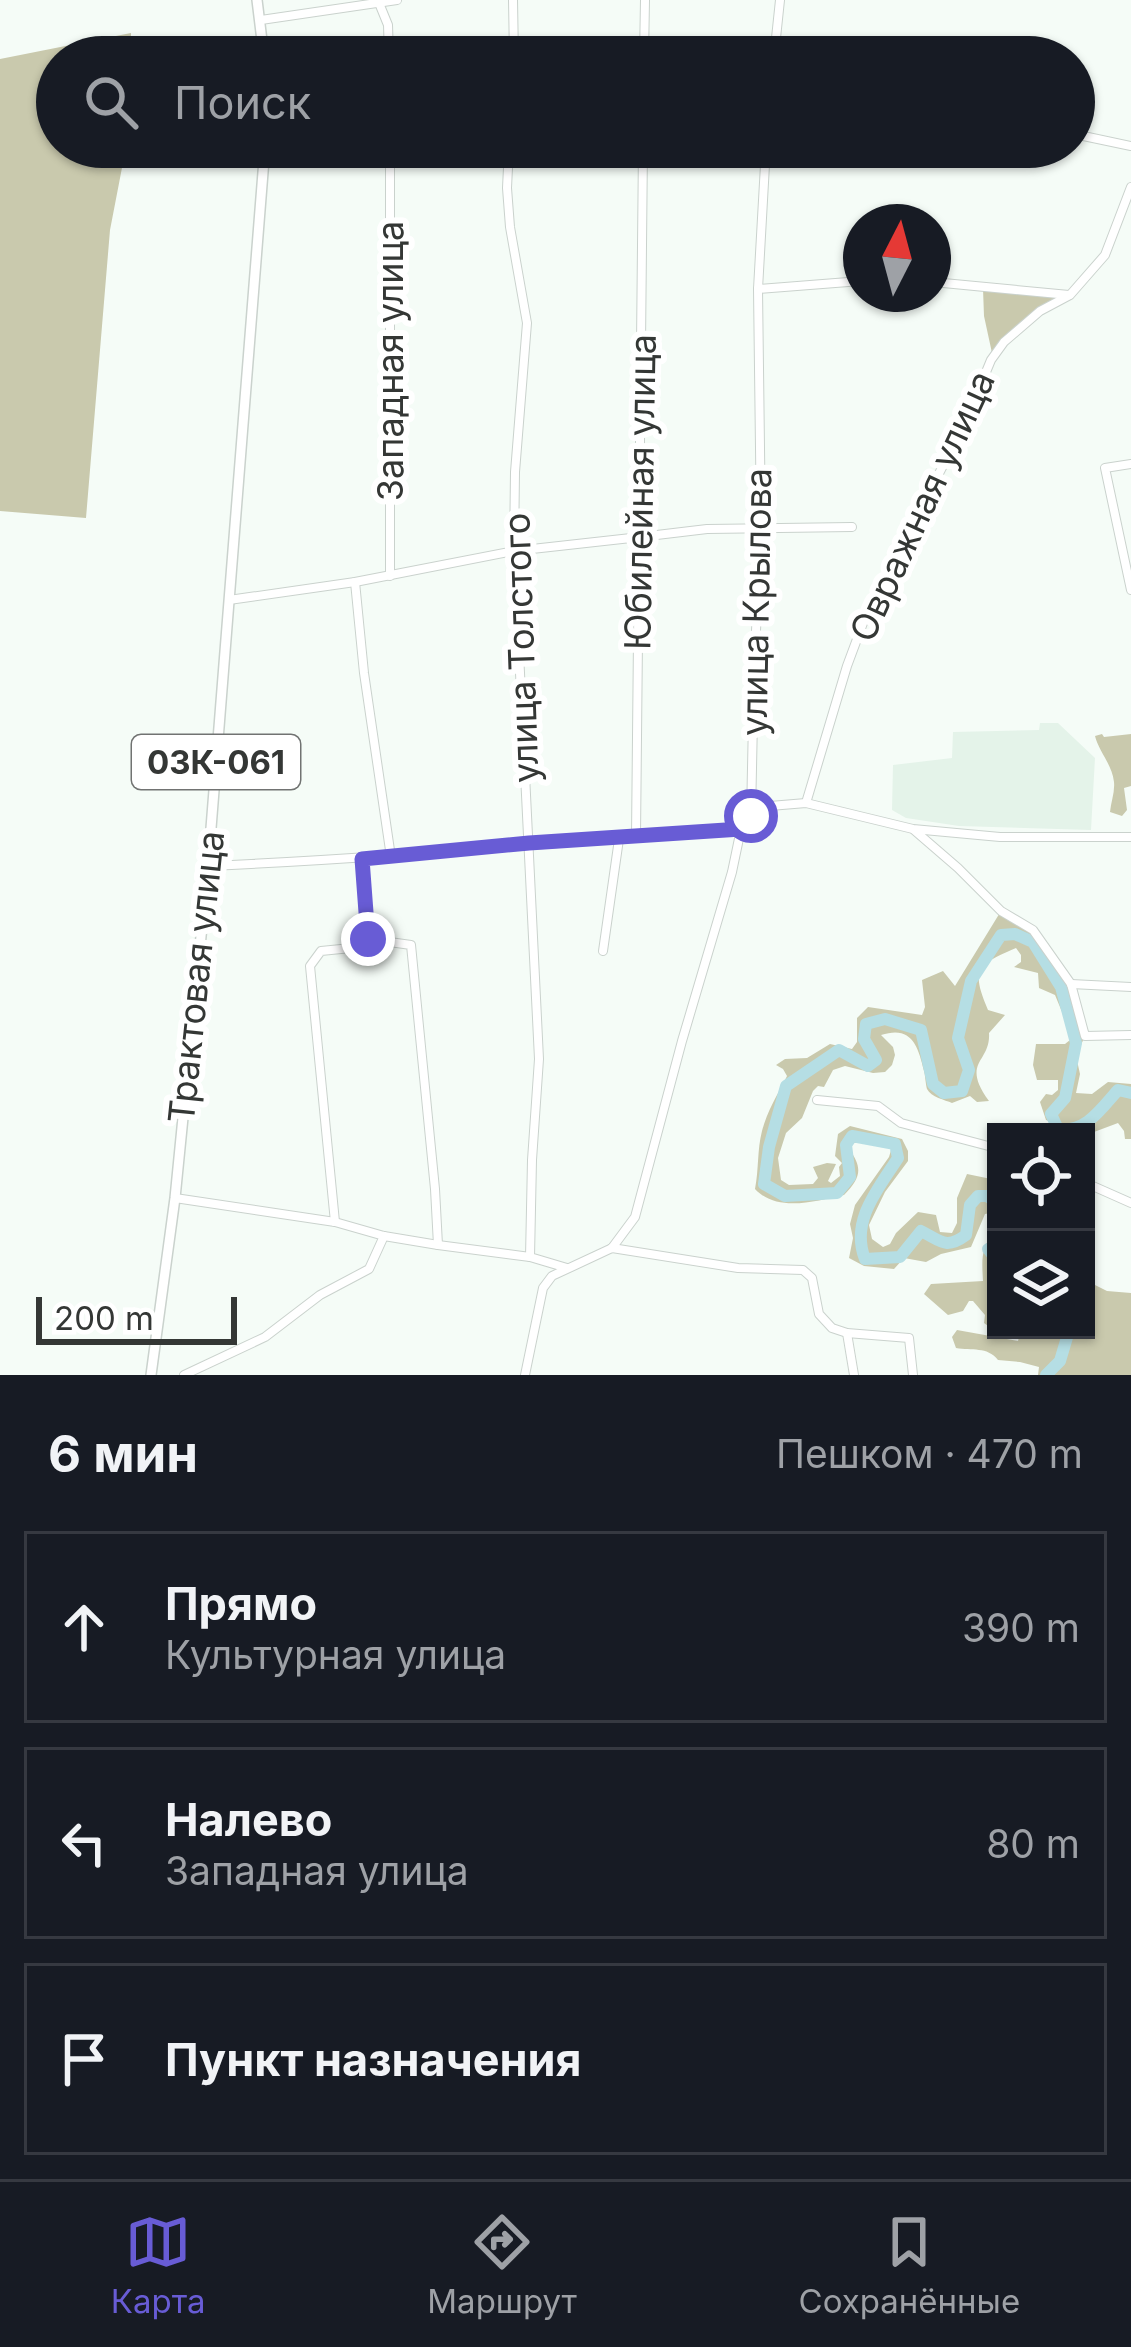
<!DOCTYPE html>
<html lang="ru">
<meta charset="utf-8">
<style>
body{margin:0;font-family:Inter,sans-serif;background:#20242c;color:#f1f3f6}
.controls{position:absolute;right:36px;bottom:36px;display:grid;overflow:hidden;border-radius:0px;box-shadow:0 3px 9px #0004}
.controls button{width:108px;height:108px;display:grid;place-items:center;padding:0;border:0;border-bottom:3px solid #363941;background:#171b24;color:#f1f3f6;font:60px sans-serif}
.compass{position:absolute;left:843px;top:204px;width:108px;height:108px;border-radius:50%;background:#171b24;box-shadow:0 3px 9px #0004;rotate:6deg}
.scale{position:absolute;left:36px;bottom:30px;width:201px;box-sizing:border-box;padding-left:12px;border:6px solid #343735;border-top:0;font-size:33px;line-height:42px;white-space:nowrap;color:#343735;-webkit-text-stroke:9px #fff;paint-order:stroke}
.stop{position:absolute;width:36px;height:36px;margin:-27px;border:9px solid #685cd5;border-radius:50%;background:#fff}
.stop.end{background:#685cd5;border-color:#fff;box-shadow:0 3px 12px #0008}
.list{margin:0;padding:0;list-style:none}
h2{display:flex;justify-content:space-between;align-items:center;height:156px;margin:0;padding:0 48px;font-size:51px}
h2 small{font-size:39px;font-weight:400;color:#9ea1a6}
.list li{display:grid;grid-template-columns:78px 1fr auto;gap:36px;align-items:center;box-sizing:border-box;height:192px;margin:0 24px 24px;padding:0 24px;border:3px solid #363941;border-radius:0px}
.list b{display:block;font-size:45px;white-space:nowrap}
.list p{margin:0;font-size:39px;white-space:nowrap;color:#9ea1a6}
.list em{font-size:39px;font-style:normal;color:#9ea1a6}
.icon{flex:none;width:66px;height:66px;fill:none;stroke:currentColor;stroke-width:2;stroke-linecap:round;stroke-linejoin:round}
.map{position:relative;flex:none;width:1131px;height:1375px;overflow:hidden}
.search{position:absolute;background:#171b24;box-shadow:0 3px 9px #0004;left:36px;right:36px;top:36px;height:132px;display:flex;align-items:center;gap:30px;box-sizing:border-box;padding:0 42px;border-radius:66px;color:#9ea1a6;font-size:45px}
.sheet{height:804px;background:#171b24}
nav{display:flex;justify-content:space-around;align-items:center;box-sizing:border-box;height:168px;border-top:3px solid #363941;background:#171b24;font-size:33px;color:#9ea1a6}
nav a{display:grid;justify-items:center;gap:6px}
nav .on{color:#685cd5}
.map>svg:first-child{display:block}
.built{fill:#e4f3e9}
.green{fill:#c9c9ad}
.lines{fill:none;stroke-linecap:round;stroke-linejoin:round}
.river{stroke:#b5dee4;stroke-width:12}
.minor-casing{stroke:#cad2cd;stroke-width:10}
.major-casing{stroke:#cad2cd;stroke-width:12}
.minor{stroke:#fff;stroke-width:8}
.major{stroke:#fff;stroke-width:9}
.route{stroke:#685cd5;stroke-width:15}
.labels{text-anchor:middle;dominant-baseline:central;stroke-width:12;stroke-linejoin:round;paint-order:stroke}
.shield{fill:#fff;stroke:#717372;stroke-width:3}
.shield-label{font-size:33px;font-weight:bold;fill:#343735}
.street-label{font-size:36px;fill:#343735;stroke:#fff}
</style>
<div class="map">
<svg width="1131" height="1375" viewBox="0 0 1131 1375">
<rect width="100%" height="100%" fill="#f5fcf7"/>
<polygon class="built" points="1040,723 1058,723 1095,758 1091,830 959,826 906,818 892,810 893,765 952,758 953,732 1039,730"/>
<g class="green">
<polygon points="131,33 131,57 57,57 57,147 126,147 110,230 86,518 0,511 0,59"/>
<polygon points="983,289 1058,298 1019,323 992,353 984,316"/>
<path d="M1102 734 1104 737 1131 734V786L1124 788 1127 810 1122 816 1110 812C1111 802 1115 792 1114 782 1112 764 1099 752 1095 736Z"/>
<path d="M1001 911 1031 929 1071 984 1085 1036 1076 1056 1080 1074 1076 1093 1092 1094 1108 1082 1131 1084V1139H1125L1124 1131 1118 1123 1086 1135V1132H1062L1060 1125 1046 1120 1040 1102 1046 1094 1052 1095 1058 1090V1080H1037L1033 1065 1036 1044H1065L1070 1040V1031L1055 995 1039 988 1038 973 1014 967 1021 962V955L1016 948C976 965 971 970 988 1010L1005 1015 989 1033C991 1063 960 1061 989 1101L977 1102 970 1096 952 1103C945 1100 931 1097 927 1089 926 1087 925 1074 924 1071 918 1045 911 1025 881 1035L893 1047 895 1055 892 1065 885 1072 873 1073 845 1066 833 1070 824 1087 818 1086 813 1091 802 1118 786 1133 778 1158 781 1180 789 1185 813 1184 818 1178 813 1167 827 1163 836 1164 828 1181 831 1183 840 1176 839 1167 842 1163 835 1156 838 1134 850 1126 902 1139 908 1151V1161L885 1192 869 1225 872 1239 883 1247 890 1244 896 1233 918 1212 936 1215 940 1232 952 1233 957 1223V1198L967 1174 996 1180V1212L985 1214 971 1247 941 1254 926 1262 904 1258 894 1269 864 1266 849 1258 853 1238 850 1224 855 1205 889 1157 892 1147 868 1142 852 1143 849 1149C863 1168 861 1178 844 1195 816 1201 777 1213 755 1189 759 1169 757 1150 762 1131 767 1111 778 1094 787 1076L783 1069 776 1065 785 1059 807 1058 830 1044 852 1049 857 1042V1018L868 1007 922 1015 925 1007 922 980 943 971 955 986Z"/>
<path d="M996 1232V1327L991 1328 984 1323 985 1315 973 1301H969L963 1311 948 1315 924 1294 931 1284 983 1281C982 1262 980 1245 996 1232Z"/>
<path d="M1093 1284 1107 1291 1131 1293V1375H1038L1039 1367 1020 1362 998 1360C987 1346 972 1351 956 1348L952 1337 957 1330 1018 1341 1021 1330H1086V1291Z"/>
</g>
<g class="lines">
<g class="river">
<path d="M996 1202 987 1196H978L970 1205 966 1235C946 1250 941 1241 921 1231L900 1257 865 1259C850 1221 878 1189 898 1158L895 1144 852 1136 846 1145 850 1177 837 1193 785 1196 764 1184 769 1147 786 1086 839 1050 868 1066 876 1060 864 1039 866 1024 885 1019 921 1030 933 1084 944 1093 962 1091 969 1070 958 1038 971 981 1001 935 1015 934 1033 942 1061 987 1076 1043 1065 1098 1051 1114 1058 1129C1086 1133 1101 1109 1118 1090L1131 1093"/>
<polyline points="996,1245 988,1249 996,1259"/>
<polyline points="1046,1375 1060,1361 1068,1334 1063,1330"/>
</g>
<g class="minor-casing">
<g id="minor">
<polyline points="513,0 514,57"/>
<polyline points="379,3 388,25 389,57"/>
<polyline points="261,20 397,0"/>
<polyline points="644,57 645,0"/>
<polyline points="774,57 780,0"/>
<polyline points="1074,134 1131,146"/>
<polyline points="390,147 390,576"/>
<polyline points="509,147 507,188 510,227 527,323 515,472 514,551 539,1059 532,1160 530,1257 567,1268"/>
<polyline points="933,282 1069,295"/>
<polyline points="758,289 861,281"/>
<polyline points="1131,464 1105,468 1131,590"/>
<polyline points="355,582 364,673 391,857"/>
<polyline points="229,600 355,582 514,551 640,537 707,529 852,527"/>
<polyline points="806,803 847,666 866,615 964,425 991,360 1004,342 1040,311 1070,295 1105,255 1131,187"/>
<polyline points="752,815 770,806 806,803 913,829 1000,837 1131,837"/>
<polyline points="914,830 958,868 1001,911 1033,930 1071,984 1085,1036 1131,1035"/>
<polyline points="636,836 643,147"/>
<polyline points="362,859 368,939 411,945 435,1189 438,1245"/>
<path d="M208 866C386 858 563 842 741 829"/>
<polyline points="603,951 619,839"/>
<polyline points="1071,984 1131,987"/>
<polyline points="817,1100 878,1106 901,1123 996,1148"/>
<polyline points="1086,1183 1131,1203"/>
<polyline points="175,1198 335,1222 384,1236 438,1245 530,1257"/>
<polyline points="335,1222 310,966 321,951 351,948 368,939"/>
<polyline points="612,1248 635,1217 682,1041 732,872 741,829 751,816 754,672 761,527 758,289 766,147"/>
<polyline points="612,1248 738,1268 803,1270 812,1278 819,1314 832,1328 847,1333 909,1338 913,1375"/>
<polyline points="847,1333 854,1375"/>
<polyline points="184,1375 265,1337 320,1295 369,1269 384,1236"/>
<polyline points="525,1375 543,1288 552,1276 612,1248"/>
</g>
</g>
<g class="major-casing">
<g id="major">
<polyline points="257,0 264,57"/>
<polyline points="151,1375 175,1198 208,866 265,147"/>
</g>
</g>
<use href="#minor" class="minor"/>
<use href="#major" class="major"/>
</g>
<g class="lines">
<polyline class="route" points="368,939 362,859 529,843 741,829 751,816"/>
</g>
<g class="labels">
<rect class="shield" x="132" y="735" width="168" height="54" rx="9"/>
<g class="shield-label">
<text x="216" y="762">03К-061</text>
</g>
<g class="street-label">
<text transform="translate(390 361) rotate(-90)">Западная улица</text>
<text transform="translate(640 492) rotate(-89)">Юбилейная улица</text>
<text transform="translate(922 506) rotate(-65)">Овражная улица</text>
<text transform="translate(756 602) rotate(-89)">улица Крылова</text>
<text transform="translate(521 648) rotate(-92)">улица Толстого</text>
<text transform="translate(196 977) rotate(-84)">Трактовая улица</text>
</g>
</g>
</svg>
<div class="controls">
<button><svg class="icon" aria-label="locate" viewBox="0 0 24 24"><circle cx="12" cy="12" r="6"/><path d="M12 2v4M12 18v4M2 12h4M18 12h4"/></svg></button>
<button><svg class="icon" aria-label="layers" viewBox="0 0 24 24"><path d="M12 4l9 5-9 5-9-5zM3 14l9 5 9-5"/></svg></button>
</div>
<svg class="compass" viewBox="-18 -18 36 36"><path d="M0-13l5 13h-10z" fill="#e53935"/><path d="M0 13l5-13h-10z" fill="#9ea1a6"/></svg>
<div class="scale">200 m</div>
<div class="stop" style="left:751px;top:816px"></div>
<div class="stop end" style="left:368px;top:939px"></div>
<div class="search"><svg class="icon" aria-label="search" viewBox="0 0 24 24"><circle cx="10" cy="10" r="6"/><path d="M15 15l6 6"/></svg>Поиск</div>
</div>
<section class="sheet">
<h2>6 мин<small>Пешком · 470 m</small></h2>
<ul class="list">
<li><svg class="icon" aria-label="ahead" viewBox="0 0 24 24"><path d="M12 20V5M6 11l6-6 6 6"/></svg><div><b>Прямо</b><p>Культурная улица</p></div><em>390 m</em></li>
<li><svg class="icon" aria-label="left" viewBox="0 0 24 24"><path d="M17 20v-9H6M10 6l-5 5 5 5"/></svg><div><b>Налево</b><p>Западная улица</p></div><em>80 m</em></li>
<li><svg class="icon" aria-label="arrive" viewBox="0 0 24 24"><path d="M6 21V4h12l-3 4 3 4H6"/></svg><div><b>Пункт назначения</b></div></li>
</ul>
</section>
<nav>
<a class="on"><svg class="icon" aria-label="map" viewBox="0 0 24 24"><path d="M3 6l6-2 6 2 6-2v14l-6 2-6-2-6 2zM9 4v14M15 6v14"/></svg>Карта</a>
<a><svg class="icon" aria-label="directions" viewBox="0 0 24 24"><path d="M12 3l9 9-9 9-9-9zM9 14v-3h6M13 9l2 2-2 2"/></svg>Маршрут</a>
<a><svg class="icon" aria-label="saved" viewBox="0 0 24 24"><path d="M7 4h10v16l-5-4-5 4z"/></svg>Сохранённые</a>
</nav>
